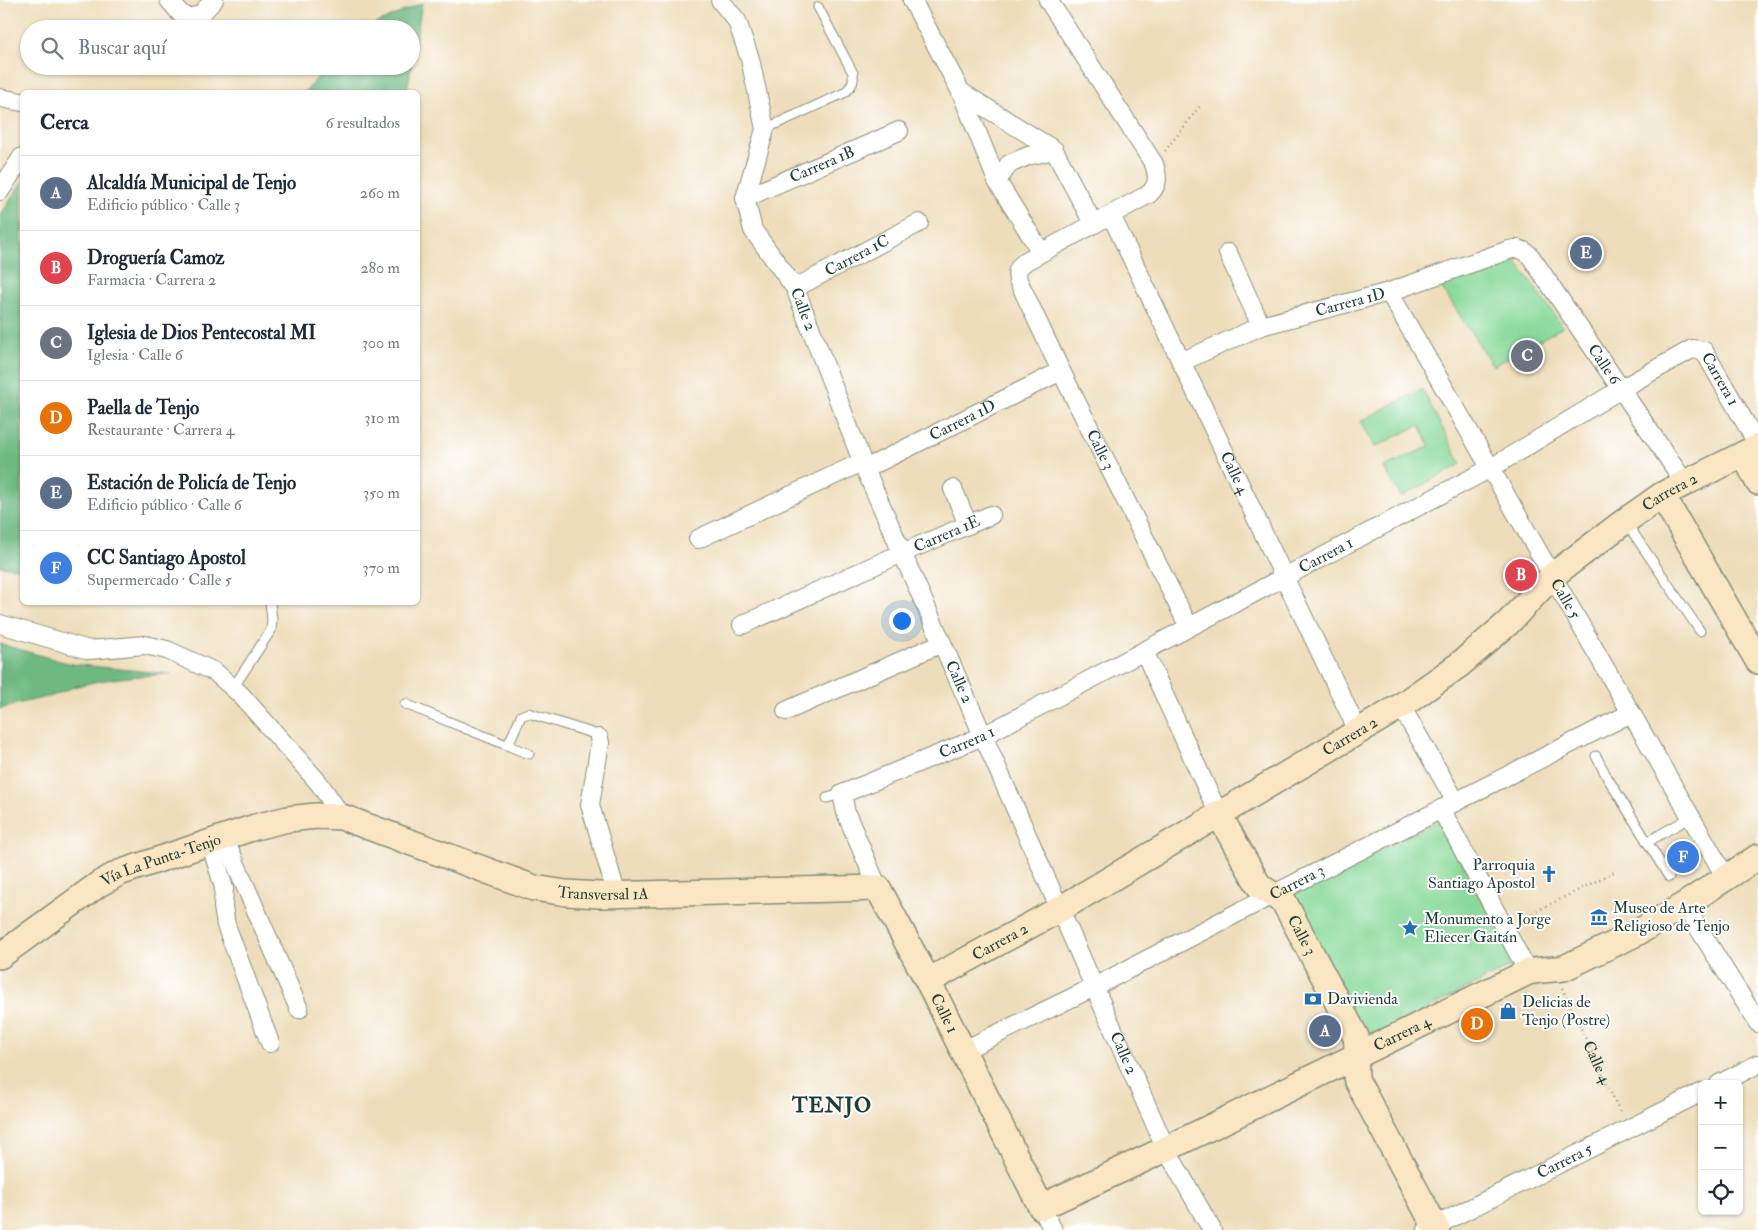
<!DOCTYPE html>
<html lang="es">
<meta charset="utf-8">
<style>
body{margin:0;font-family:"IM FELL Double Pica",serif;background:#f2f2f3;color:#1f2937}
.controls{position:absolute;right:15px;bottom:15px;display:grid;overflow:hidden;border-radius:8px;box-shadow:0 1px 4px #0004}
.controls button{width:45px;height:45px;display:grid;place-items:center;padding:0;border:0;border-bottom:1px solid #e0e1e3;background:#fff;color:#1f2937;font:25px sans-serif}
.you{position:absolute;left:901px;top:620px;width:18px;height:18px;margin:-12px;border:4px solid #fff;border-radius:50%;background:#1a73e8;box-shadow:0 0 0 8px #1a73e833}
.badge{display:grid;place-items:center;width:32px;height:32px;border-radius:50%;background:#1a73e8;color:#fff;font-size:16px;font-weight:700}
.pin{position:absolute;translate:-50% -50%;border:2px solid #fff;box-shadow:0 1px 5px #0006}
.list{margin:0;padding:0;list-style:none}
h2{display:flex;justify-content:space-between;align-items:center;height:65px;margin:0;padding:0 20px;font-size:21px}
h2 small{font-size:16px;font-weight:400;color:#747a83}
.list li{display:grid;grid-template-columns:32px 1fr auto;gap:15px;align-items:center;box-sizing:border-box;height:75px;padding:0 20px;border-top:1px solid #e0e1e3}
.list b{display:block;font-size:19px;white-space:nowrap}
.list p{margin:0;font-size:16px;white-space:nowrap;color:#747a83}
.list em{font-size:16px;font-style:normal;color:#747a83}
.icon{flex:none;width:28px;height:28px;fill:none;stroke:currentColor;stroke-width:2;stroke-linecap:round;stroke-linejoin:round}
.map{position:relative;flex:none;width:1758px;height:1230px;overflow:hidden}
.search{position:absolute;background:#fff;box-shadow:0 1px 4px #0004;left:20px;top:20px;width:400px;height:55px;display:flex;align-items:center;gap:12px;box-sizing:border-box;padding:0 18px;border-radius:28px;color:#747a83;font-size:19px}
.panel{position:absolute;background:#fff;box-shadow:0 1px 4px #0004;left:20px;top:90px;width:400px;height:515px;border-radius:8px}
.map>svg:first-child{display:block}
.green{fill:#88d99a;stroke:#548b67}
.forest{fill:#6eb982;stroke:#467b5b}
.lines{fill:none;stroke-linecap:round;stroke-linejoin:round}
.lane-casing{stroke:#868d77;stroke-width:11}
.street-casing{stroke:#868d77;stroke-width:20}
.secondary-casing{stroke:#868d77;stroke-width:28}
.path{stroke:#868d77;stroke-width:2.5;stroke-dasharray:1 4;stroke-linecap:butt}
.lane{stroke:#fff;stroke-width:9}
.street{stroke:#fff;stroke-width:18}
.secondary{stroke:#fbe6c4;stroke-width:25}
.labels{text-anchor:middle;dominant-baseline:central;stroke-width:4;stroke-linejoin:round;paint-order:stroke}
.street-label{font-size:16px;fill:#1f3d34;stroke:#fff}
.poi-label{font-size:16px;fill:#1f3d34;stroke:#fff;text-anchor:start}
.district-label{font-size:21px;font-weight:bold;letter-spacing:1px;fill:#1f3d34;stroke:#fff}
</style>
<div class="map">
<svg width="1758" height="1230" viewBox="0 0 1758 1230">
<rect width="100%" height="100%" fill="#fff"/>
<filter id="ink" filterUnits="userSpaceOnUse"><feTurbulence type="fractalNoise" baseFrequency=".02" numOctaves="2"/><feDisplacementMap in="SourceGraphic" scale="10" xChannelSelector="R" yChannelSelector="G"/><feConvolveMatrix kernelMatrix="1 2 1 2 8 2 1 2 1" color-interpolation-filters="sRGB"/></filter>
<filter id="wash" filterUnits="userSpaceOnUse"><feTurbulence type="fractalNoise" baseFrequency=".0096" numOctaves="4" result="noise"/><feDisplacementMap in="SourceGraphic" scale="20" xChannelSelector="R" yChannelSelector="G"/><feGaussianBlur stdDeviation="1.12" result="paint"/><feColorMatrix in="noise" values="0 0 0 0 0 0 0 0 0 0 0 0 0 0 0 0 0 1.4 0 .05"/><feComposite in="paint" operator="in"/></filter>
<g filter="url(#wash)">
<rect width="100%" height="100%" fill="#eeddba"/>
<g class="green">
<polygon points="1513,257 1563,327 1493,366 1438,282"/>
<polygon points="1422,389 1461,464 1401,497 1384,467 1430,446 1420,425 1375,447 1361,421"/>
<polygon points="1440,820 1515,964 1366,1040 1291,896"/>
</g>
<g class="forest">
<polygon points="422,3 407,92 305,92 328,66 411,66 411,29 364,29"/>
<polygon points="22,181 22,569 0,566 0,216"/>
<path d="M0 644 71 664 170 674C138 676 105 678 74 687 67 690 60 693 52 696 35 700 17 703 0 709Z"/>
</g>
</g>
<g filter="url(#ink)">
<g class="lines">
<g class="lane-casing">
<g id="lane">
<path d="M765 129 844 93C852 86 854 83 853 73L818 7"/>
<polyline points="1625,521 1700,631"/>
<polyline points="233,688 271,630 272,620 270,602"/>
<polyline points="405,704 529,754"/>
<polyline points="508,745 521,716 528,713 595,734 599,738"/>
<polyline points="1596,756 1607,777 1669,877"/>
<polyline points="827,798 842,794"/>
<polyline points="1647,842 1691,817"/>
</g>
</g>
<g class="street-casing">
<g id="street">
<polyline points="169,0 180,13 188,18 200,15 214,0"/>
<path id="s2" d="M720 0 737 21 750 59 765 129 745 198 753 230 795 288 865 469 1166 1149 1212 1230"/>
<polyline points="912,0 961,92 997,181 1041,252"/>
<path id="s3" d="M1048 0 1154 164C1158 176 1159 185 1149 194L1026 261C1018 267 1016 271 1018 280L1061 371 1189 627"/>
<polyline points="961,92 1054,150 1093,223"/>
<polyline points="0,98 22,102"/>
<polyline points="997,181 1009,164 1028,156 1054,150"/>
<polyline points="0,191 22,157"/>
<path id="s4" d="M745 198 899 131"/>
<path id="s5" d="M1111 215 1358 731"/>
<polyline points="1228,253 1261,326"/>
<path id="s6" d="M795 288 919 223"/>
<path id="s7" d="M1389 292 1726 878"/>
<path id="s8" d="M1181 362 1261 326 1389 292 1509 250C1519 247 1525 250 1531 257L1685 483"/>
<path id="s9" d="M865 469 1061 371"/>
<polyline points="953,489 968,525"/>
<polyline points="698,539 862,462"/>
<polyline points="0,624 89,650 145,645 167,650 215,672 240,694 319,783 342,817"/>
<path id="s10" d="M742 625 902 553 991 515"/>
<polyline points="1144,651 1218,813"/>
<polyline points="1401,706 1456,802"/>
<polyline points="786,711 942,643"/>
<polyline points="599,738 600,743 590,805 617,895"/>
<polyline points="1441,809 1528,972"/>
<polyline points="224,837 299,1009"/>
<polyline points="210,842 224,888 223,907 226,925 270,1043"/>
<path id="s11" d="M878 888 846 813 842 794 983 736 1491 468 1621 389 1692 349 1704 351 1758 445"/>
<polyline points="1684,905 1758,1023"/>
<path id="s12" d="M962 1051 1094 987 1272 895 1631 713"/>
<polyline points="1719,1084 1758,1064"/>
<polyline points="1041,1207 1053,1230"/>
<path id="s13" d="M1427 1230 1702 1092"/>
</g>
</g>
<g class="secondary-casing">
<g id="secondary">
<polyline points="1744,454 1758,482"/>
<polyline points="1662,495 1758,661"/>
<path id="s14" d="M1218 813 1259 886 1284 902 1356 1037C1359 1052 1353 1067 1357 1081L1437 1230"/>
<path id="s15" d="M0 956 99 884 119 873 255 827 288 819 316 816 342 817 534 888 566 893 600 895 878 888 928 981 1041 1207 1166 1149 1528 972C1540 969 1552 970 1564 968L1637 933 1684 905 1758 857"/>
<path id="s16" d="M928 981 1060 909 1401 706 1459 665 1508 623 1552 576 1625 521 1662 495 1685 483 1758 447"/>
</g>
</g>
<g class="path">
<polyline points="1165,151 1200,106"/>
<polyline points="1519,920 1616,871"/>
<path id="s1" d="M1562 988 1621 1114"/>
</g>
<use href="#lane" class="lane"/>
<use href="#street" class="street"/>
<use href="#secondary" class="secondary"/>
</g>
</g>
<defs>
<g id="church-bare" transform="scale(1.35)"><path d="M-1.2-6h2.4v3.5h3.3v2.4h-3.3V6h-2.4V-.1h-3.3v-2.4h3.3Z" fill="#1f6fb2" stroke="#fff" stroke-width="2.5" paint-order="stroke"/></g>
<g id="museum-bare" transform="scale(1.35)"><path d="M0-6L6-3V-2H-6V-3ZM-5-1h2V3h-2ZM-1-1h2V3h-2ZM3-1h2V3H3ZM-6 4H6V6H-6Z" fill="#1f6fb2" stroke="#fff" stroke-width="2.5" paint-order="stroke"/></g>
<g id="sight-bare" transform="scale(1.35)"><path d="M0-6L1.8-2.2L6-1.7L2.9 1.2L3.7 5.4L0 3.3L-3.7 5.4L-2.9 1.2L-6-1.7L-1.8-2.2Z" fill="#1f6fb2" stroke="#fff" stroke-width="2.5" paint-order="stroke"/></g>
<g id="bank-bare" transform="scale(1.35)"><path d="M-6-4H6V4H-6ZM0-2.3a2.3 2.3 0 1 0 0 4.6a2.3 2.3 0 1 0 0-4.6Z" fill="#1f6fb2" stroke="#fff" stroke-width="2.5" paint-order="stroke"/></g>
<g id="shop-bare" transform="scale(1.35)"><path d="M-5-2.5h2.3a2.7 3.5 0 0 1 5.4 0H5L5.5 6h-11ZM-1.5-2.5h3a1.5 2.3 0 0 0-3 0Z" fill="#1f6fb2" stroke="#fff" stroke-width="2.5" paint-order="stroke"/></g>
</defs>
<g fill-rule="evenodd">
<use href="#church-bare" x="1549" y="874"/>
<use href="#museum-bare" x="1599" y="917"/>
<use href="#sight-bare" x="1410" y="928"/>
<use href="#bank-bare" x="1313" y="999"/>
<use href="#shop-bare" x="1508" y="1011"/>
</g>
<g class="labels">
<g class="street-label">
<text stroke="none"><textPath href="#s4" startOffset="84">Carrera 1B</textPath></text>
<text stroke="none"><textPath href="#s6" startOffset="70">Carrera 1C</textPath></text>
<text stroke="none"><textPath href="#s8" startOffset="180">Carrera 1D</textPath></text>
<text stroke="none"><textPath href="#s2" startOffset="338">Calle 2</textPath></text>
<text stroke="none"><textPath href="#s8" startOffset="502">Calle 6</textPath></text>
<text stroke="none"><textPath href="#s11" startOffset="1106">Carrera 1</textPath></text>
<text stroke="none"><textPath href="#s9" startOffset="109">Carrera 1D</textPath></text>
<text stroke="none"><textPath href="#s3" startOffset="579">Calle 3</textPath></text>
<text stroke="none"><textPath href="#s5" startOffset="286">Calle 4</textPath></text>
<text stroke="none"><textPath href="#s16" startOffset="892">Carrera 2</textPath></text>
<text stroke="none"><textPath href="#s10" startOffset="224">Carrera 1E</textPath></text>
<text stroke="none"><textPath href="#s11" startOffset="641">Carrera 1</textPath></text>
<text stroke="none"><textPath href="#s7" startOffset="354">Calle 5</textPath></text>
<text stroke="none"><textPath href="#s2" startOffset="742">Calle 2</textPath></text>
<text stroke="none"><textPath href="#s16" startOffset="488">Carrera 2</textPath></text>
<text stroke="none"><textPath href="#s11" startOffset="236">Carrera 1</textPath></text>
<text stroke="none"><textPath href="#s15" startOffset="189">Vía La Punta-Tenjo</textPath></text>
<text stroke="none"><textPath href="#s12" startOffset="375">Carrera 3</textPath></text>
<text stroke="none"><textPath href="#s15" startOffset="651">Transversal 1A</textPath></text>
<text stroke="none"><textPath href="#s14" startOffset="151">Calle 3</textPath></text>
<text stroke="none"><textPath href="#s16" startOffset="82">Carrera 2</textPath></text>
<text stroke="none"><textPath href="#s15" startOffset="1068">Calle 1</textPath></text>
<text stroke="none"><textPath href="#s15" startOffset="1685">Carrera 4</textPath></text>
<text stroke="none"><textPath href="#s2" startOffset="1148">Calle 2</textPath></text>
<text stroke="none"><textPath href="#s1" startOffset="82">Calle 4</textPath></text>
<text stroke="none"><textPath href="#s13" startOffset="154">Carrera 5</textPath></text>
</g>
<g class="poi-label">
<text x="1535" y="865" text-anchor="end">Parroquia<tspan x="1535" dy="18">Santiago Apostol</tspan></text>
<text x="1613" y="908">Museo de Arte<tspan x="1613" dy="18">Religioso de Tenjo</tspan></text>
<text x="1424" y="919">Monumento a Jorge<tspan x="1424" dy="18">Eliecer Gaitán</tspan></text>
<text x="1327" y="999">Davivienda</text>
<text x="1522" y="1002">Delicias de<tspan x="1522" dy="18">Tenjo (Postre)</tspan></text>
</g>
<g class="district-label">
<text x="832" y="1105">TENJO</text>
</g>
</g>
</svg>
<div class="controls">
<button>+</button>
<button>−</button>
<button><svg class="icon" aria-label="locate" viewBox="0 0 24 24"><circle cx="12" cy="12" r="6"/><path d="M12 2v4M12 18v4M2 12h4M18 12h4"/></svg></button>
</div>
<div class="you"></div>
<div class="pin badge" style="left:1325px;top:1031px;background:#5c6f8a">A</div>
<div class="pin badge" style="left:1521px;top:575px;background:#e0444e">B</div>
<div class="pin badge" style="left:1527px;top:356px;background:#6b7280">C</div>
<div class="pin badge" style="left:1477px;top:1024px;background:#e8710a">D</div>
<div class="pin badge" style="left:1586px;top:253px;background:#5c6f8a">E</div>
<div class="pin badge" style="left:1683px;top:857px;background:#3f7fe0">F</div>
<div class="search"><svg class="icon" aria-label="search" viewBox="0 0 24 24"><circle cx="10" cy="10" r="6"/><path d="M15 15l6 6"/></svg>Buscar aquí</div>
<section class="panel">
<h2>Cerca<small>6 resultados</small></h2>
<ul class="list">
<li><span class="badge" style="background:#5c6f8a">A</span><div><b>Alcaldía Municipal de Tenjo</b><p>Edificio público · Calle 3</p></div><em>260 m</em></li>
<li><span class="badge" style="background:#e0444e">B</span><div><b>Droguería Camoz</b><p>Farmacia · Carrera 2</p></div><em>280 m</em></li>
<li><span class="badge" style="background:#6b7280">C</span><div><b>Iglesia de Dios Pentecostal MI</b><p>Iglesia · Calle 6</p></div><em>300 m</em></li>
<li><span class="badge" style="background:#e8710a">D</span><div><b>Paella de Tenjo</b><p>Restaurante · Carrera 4</p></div><em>310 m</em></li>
<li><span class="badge" style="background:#5c6f8a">E</span><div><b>Estación de Policía de Tenjo</b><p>Edificio público · Calle 6</p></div><em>350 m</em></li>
<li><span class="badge" style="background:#3f7fe0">F</span><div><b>CC Santiago Apostol</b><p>Supermercado · Calle 5</p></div><em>370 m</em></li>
</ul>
</section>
</div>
